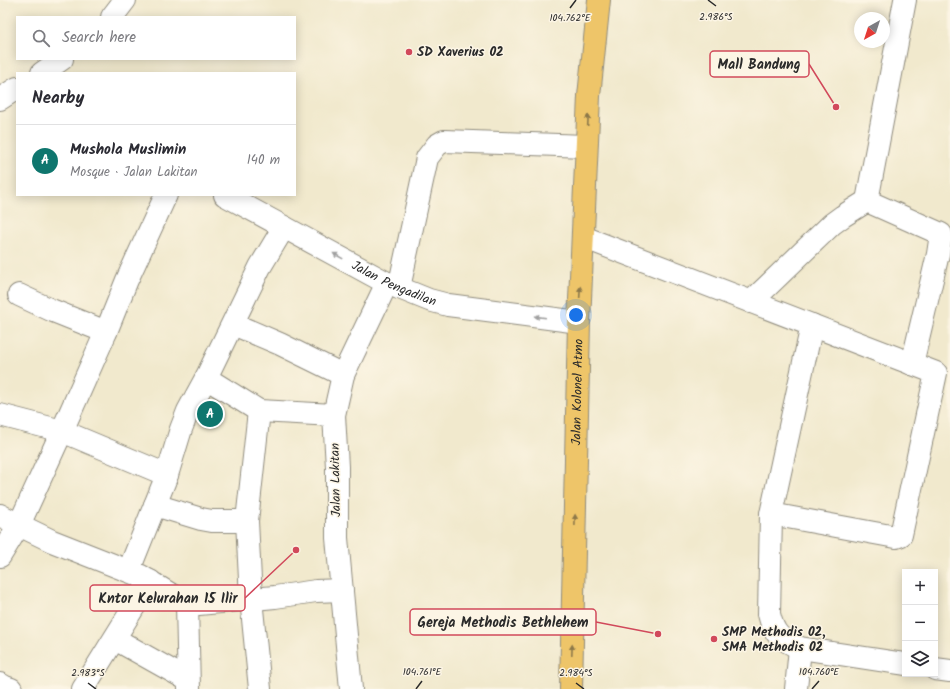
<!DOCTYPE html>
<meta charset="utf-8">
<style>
body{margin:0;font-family:Kalam,sans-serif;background:#f7f7f7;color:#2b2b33}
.controls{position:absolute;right:12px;bottom:12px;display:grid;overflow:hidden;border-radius:0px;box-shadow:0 2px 10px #0003}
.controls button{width:36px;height:36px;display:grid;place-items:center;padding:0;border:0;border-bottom:1px solid #e1e1e2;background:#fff;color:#2b2b33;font:20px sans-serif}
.compass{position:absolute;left:854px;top:12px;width:36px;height:36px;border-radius:50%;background:#fff;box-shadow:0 2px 10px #0003;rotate:219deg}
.you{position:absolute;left:576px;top:315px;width:14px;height:14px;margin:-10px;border:3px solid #fff;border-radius:50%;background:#1a73e8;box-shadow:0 0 0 6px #1a73e833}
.badge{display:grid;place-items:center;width:26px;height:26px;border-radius:50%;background:#0f766e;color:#fff;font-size:13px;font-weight:700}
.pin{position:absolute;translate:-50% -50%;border:2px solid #fff;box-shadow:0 1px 4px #0006}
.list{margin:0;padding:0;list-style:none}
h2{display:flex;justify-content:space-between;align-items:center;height:52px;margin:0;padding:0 16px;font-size:17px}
h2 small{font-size:13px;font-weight:400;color:#7c7c81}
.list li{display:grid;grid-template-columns:26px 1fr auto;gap:12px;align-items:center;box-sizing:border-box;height:72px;padding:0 16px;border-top:1px solid #e1e1e2}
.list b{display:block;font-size:15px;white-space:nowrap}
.list p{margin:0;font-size:13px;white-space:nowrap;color:#7c7c81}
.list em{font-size:13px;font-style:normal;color:#7c7c81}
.icon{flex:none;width:22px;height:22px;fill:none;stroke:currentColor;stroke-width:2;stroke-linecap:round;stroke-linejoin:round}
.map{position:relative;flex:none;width:950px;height:689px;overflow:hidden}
.search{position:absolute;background:#fff;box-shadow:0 2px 10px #0003;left:16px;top:16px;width:280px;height:44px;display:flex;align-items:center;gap:10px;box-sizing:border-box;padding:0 14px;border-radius:0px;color:#7c7c81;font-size:15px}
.panel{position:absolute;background:#fff;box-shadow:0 2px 10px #0003;left:16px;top:72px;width:280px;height:124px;border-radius:0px}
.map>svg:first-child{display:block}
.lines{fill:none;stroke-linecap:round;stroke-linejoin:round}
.minor-casing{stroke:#8e8a7c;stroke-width:24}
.major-casing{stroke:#8e8a7c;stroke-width:24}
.minor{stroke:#fff;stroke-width:22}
.major{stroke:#eec569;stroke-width:22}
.oneway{fill:#8c784a}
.oneway2{fill:#a0a0a0}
.ticks{fill:none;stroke:#2b2b2b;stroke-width:1.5}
.poi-dot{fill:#d1495b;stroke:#fcf5e5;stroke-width:1.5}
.labels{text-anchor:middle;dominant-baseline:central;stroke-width:3;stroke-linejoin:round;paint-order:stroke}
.poi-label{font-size:13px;font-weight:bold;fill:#2b2b2b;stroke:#fcf5e5;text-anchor:start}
.street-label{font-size:13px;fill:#2b2b2b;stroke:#fcf5e5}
.ticks-label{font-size:10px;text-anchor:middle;fill:#2b2b2b;stroke:#fcf5e5;stroke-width:3;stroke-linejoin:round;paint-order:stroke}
.leader{fill:none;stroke:#d1495b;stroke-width:1.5}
.callout-dot{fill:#d1495b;stroke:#fcf5e5;stroke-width:1.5}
.callout{fill:#fcf5e5;stroke:#d1495b;stroke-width:1.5}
.callout-label{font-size:14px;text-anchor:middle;font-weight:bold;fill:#2b2b2b}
</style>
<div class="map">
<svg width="950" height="689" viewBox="0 0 950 689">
<rect width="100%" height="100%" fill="#fcf5e5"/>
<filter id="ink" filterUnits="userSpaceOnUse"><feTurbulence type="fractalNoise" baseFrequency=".025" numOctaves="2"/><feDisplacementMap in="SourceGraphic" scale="8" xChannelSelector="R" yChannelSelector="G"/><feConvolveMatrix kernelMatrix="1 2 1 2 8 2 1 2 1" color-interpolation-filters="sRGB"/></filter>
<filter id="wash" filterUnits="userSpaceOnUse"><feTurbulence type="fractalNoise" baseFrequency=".012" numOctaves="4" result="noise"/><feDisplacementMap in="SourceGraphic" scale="16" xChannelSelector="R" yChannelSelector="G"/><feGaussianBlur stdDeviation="0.9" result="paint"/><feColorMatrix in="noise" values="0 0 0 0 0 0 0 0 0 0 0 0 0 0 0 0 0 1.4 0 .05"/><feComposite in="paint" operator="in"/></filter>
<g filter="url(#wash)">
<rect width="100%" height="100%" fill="#f1e9cd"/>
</g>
<g filter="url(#ink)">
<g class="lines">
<g class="minor-casing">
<g id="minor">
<polyline points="905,0 867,201 941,234 938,254 912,364"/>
<polyline points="112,17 125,0"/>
<polyline points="42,73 62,59"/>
<polyline points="0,99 17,88"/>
<path id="s1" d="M225 195 387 283 429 300 448 305 579 322"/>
<polyline points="583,237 936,373 901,535 896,537 771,514"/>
<polyline points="399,288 427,158 437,145 444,141 586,146"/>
<polyline points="19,295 51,310 106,332"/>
<polyline points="751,302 832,224 843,216 867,201"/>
<polyline points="233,324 280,344 343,375"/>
<path d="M812 325 771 514 769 614C774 635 780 639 800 648L905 664"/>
<polyline points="206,378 259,411 334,415"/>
<polyline points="259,411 247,521 251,599 260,689"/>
<polyline points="0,415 62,431 167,475"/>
<polyline points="155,505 201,519 212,521 247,521"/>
<polyline points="0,515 19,525 52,541 141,576 188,605 275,597 316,591 342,590"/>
<polyline points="0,556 19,525 62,431 106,332 127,280 166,195"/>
<polyline points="129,570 167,475 181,429 188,411 206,378 260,267 284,227"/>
<polyline points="187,604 189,689"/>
<polyline points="115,639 188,680"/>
<polyline points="935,669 950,671"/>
<polyline points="0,684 5,687 11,689"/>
<polyline points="83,689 150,581"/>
<polyline points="351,689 337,538 337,467 334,415 343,375 387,283"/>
<polyline points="796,689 800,648"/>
</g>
</g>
<g class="major-casing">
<g id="major">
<path id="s2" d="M571 689 579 322 589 96 599 0"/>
</g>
</g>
<use href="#minor" class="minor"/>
<use href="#major" class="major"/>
</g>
<defs><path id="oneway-solid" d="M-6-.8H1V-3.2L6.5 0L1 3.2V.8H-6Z"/></defs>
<g class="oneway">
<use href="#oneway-solid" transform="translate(588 120) rotate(-87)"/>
<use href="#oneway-solid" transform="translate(580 292) rotate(-87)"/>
<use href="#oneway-solid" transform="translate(575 520) rotate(-89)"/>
<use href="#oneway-solid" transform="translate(572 650) rotate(-88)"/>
</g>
<g class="oneway2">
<use href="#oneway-solid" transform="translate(338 256) rotate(-151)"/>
<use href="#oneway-solid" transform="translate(540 317) rotate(-173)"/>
</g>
</g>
<path class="ticks" d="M708 0 716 6M570 8 576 0M88 683 96 689M576 683 584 689M416 689 422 681M812 689 819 681"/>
<g class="poi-dot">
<circle cx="409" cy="52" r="4"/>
<circle cx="714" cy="639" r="4"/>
</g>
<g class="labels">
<g class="poi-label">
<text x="417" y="52">SD Xaverius 02</text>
<text x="722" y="632">SMP Methodis 02,<tspan x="722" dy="15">SMA Methodis 02</tspan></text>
</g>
<g class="street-label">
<text stroke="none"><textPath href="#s1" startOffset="191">Jalan Pengadilan</textPath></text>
<text stroke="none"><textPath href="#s2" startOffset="297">Jalan Kolonel Atmo</textPath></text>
<text transform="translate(336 480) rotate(-91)">Jalan Lakitan</text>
</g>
</g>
<g class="ticks-label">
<text x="716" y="20">2.986°S</text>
<text x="570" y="21">104.762°E</text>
<text x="422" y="675">104.761°E</text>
<text x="819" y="675">104.760°E</text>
<text x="88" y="676">2.983°S</text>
<text x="576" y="676">2.984°S</text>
</g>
<path class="leader" d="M836 107L809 64M296 550L245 598M658 634L596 622"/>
<g class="callout-dot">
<circle cx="836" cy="107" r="4"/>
<circle cx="296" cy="550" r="4"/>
<circle cx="658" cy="634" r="4"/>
</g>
<g class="callout">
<rect x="710" y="51" width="99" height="26" rx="4"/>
<rect x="90" y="585" width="155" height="26" rx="4"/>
<rect x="410" y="609" width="186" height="26" rx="4"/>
</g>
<g class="callout-label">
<text x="759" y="69">Mall Bandung</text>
<text x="168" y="603">Kntor Kelurahan 15 Ilir</text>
<text x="503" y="627">Gereja Methodis Bethlehem</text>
</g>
</svg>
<div class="controls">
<button>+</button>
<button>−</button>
<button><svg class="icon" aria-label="layers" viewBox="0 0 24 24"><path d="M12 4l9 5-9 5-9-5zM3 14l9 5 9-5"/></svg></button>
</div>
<svg class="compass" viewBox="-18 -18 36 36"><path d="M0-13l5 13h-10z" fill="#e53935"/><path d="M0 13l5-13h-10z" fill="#7c7c81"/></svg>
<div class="you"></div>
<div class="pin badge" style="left:210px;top:414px">A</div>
<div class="search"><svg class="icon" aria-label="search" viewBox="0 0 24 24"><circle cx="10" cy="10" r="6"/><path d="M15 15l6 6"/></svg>Search here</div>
<section class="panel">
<h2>Nearby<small></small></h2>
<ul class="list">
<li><span class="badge">A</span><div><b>Mushola Muslimin</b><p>Mosque · Jalan Lakitan</p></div><em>140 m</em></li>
</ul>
</section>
</div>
